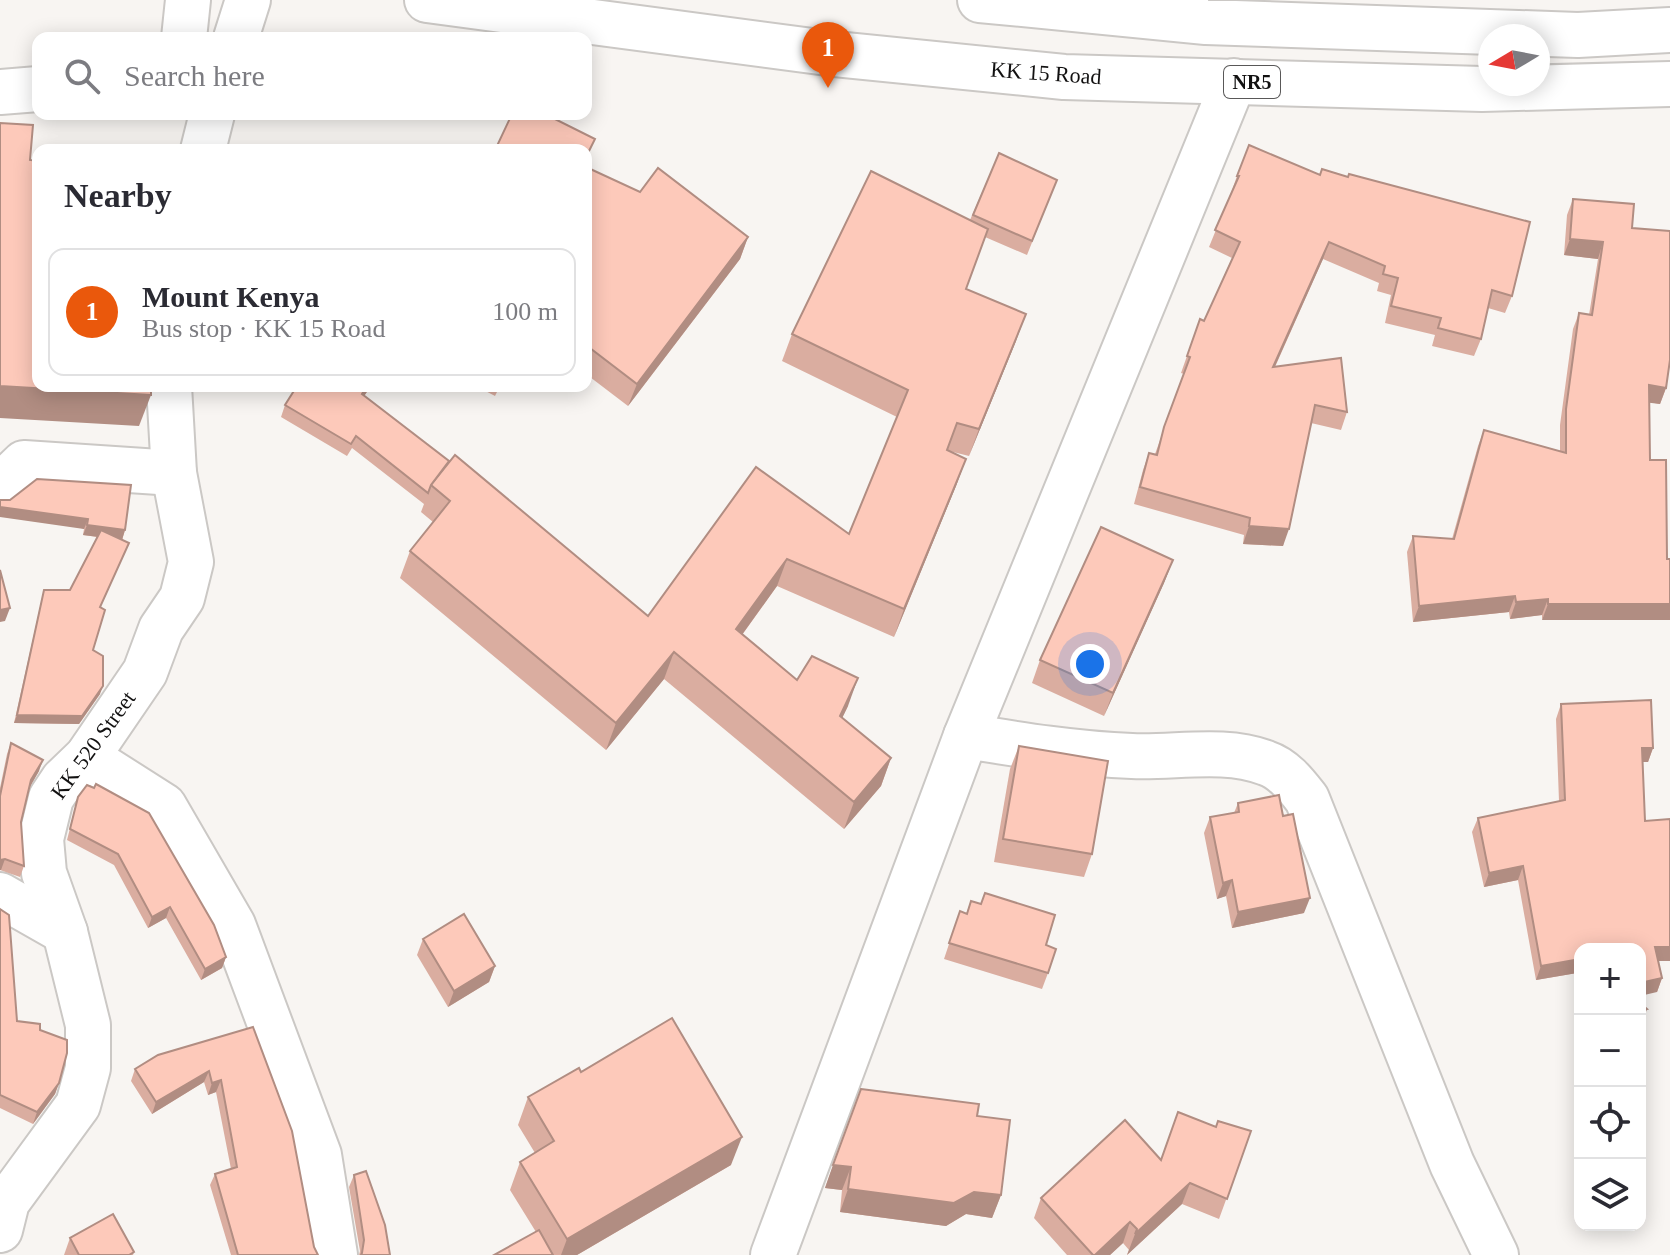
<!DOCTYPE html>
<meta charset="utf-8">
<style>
body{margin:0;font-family:Georgia,serif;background:#f7f7f7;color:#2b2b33}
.controls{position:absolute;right:24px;bottom:24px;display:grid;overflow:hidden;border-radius:16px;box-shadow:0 4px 20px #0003}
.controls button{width:72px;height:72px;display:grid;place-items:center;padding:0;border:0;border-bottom:2px solid #e1e1e2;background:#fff;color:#2b2b33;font:40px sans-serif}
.compass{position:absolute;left:1478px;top:24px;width:72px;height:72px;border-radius:50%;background:#fff;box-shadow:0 4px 20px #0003;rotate:260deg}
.you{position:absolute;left:1090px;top:664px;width:28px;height:28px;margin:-20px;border:6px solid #fff;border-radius:50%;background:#1a73e8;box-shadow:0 0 0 12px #1a73e833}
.badge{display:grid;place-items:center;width:52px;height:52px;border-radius:50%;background:#ea580c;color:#fff;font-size:26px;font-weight:700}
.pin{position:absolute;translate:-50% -66px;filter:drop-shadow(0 2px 4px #0008)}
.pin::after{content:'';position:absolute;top:42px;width:28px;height:24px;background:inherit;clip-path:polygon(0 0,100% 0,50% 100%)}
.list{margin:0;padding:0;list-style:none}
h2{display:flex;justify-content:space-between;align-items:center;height:104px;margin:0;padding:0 32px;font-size:34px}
h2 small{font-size:26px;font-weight:400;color:#7c7c81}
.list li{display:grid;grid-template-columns:52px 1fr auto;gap:24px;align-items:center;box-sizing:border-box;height:128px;margin:0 16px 16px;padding:0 16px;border:2px solid #e1e1e2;border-radius:16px}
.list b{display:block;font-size:30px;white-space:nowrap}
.list p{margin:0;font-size:26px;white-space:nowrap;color:#7c7c81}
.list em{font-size:26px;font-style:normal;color:#7c7c81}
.icon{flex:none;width:44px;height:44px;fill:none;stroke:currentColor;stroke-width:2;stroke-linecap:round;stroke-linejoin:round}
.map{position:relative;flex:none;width:1670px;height:1255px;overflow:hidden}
.search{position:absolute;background:#fff;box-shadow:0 4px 20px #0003;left:32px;top:32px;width:560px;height:88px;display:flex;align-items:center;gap:20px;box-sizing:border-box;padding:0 28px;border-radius:16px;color:#7c7c81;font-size:30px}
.panel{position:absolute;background:#fff;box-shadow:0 4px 20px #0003;left:32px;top:144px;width:560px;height:248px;border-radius:16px}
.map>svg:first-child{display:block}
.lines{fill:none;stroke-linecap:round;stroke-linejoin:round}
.minor-casing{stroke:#cbc8c5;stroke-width:48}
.highway-casing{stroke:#cbc8c5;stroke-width:48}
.minor{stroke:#fff;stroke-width:44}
.highway{stroke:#fff;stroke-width:44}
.wall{fill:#daada0}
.shaded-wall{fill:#b18d82}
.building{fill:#fdc9ba;stroke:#b18d82;stroke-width:2}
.labels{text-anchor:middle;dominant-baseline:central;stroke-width:6;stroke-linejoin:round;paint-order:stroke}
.shield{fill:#fff;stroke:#595858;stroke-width:2}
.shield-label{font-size:20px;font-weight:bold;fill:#121111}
.street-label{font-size:22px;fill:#121111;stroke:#fff}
</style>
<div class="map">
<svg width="1670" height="1255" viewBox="0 0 1670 1255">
<rect width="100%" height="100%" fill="#f8f5f2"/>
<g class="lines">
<g class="minor-casing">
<g id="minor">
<polyline points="184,38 188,0"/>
<polyline points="236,38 248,0"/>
<polyline points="0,92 38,89"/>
<polyline points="203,150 212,114"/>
<polyline points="0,486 24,463 174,473"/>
<path d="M966 736C1021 745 1076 754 1132 756 1175 758 1225 747 1266 763 1284 769 1296 785 1307 799L1452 1164 1496 1255"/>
<polyline points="87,757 164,806 233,925 319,1155 335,1255"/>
<polyline points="0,895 65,932"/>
<polyline points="0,1230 7,1202 78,1105 88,1068 88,1025 65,932 44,873 41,839 51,798 63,780 87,757 145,672 161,629 182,598 191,562 174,473 169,386"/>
<polyline points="773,1255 966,736 1234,81"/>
</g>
</g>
<g class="highway-casing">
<g id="highway">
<polyline points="427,0 835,54 1064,77 1482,89 1670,84"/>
<polyline points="980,0 1206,22 1578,35 1670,30"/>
</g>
</g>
<use href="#minor" class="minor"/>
<use href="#highway" class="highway"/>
</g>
<g class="wall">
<polygon points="999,153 1057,180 1027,255 985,237 966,289 1016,341 969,456 949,451 966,459 956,486 894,637 777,586 742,635 797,680 848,706 842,718 891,758 881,786 844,829 664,679 606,750 400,578 410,551 433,522 421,512 424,504 352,448 347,456 281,417 285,405 371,386 364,396 648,616 849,534 897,417 782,361 792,334 970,220"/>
<polygon points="586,167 640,192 748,237 740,259 628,406 586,374"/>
<polygon points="1237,176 1512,296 1505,313 1488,308 1481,339 1474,356 1432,346 1435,335 1385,323 1391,295 1377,291 1379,283 1323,259 1275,367 1347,412 1341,430 1311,423 1283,546 1243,544 1244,535 1134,504 1143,470 1149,453 1155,454 1184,374 1181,373 1200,319 1204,321 1232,258 1209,247 1231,193"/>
<polygon points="1573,199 1632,228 1666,388 1660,404 1649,402 1542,620 1542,615 1510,619 1509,612 1413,622 1407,552 1413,536 1452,539 1478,446 1484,430 1560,451 1560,425 1573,329 1579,313 1589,315 1598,259 1564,255 1567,215"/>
<polygon points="476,386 500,386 495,396"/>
<polygon points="0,500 125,530 122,540 129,543 100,607 93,650 100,694 79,724 14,723 42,598 44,590 70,590 98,537 83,535 84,529"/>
<polygon points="1173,560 1164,583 1104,716 1032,683 1040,660"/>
<polygon points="1561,704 1653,748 1648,762 1642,762 1645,821 1670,819 1670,961 1658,961 1662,978 1657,992 1580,949 1580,992 1577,973 1536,980 1518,880 1484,887 1472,832 1478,818 1559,801 1556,719"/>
<polygon points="11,743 39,771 29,788 21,822 24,866 20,877 0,870 0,788 7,754"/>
<polygon points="1019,746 1092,854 1084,877 994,862 1010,769"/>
<polygon points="78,797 226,957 222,968 201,980 166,918 148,928 114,865 67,840"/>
<polygon points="1238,803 1283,816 1304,913 1232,928 1226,896 1217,899 1204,833 1210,817 1234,813"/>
<polygon points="971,901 1046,945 1048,973 1042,989 944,959 960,911 966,914"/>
<polygon points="0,909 17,1021 40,1030 59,1083 55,1094 33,1124 0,1108"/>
<polygon points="423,939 495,966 489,982 448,1007 417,955"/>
<polygon points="253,1027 314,1247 318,1255 231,1255 210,1185 215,1174 231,1169 216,1092 208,1095 204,1082 152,1114 131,1081 135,1069"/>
<polygon points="581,1072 731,1165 577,1255 494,1255 536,1232 510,1190 520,1162 535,1153 518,1125 528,1097"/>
<polygon points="861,1089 977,1116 1001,1195 992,1218 966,1214 946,1226 840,1212 842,1190 825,1188"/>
<polygon points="1216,1127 1251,1131 1219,1219 1182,1204 1127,1255 1129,1250 1123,1243 1110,1255 1067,1255 1034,1218 1041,1198 1161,1160"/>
<polygon points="354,1175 390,1255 359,1255 360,1251 349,1187"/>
<polygon points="70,1238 134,1252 133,1255 64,1255"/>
</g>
<g class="shaded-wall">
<polygon points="748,237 740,259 628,406 637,384"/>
<polygon points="1570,239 1603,242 1598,259 1564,255"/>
<polygon points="1329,242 1323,259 1267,384 1273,367"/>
<polygon points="1026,314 1016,341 969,456 979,429"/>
<polygon points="1649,385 1666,388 1660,404 1643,402"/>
<polygon points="0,386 151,395 139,426 0,418"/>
<polygon points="367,386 371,386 358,405 362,394"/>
<polygon points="966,459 956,486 894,637 904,609"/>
<polygon points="0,507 88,519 84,529 0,517"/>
<polygon points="87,525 125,530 122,540 83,535"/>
<polygon points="1249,526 1289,529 1283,546 1243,544"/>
<polygon points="787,559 777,586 726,657 736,629"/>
<polygon points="1173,560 1164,583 1104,716 1113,693"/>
<polygon points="1515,596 1509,612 1413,622 1419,606"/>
<polygon points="1548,599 1542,615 1510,619 1516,602"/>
<polygon points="1548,604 1670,604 1670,620 1542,620"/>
<polygon points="10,608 5,621 0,622 0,610"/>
<polygon points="674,652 664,679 606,750 616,723"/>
<polygon points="858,678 848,706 830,743 840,716"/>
<polygon points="103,686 100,694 79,724 14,723 17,715"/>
<polygon points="1642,748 1653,748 1648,762 1637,762"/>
<polygon points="891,758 881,786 844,829 854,802"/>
<polygon points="43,760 39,771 27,792 31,780"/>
<polygon points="5,859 1,870 0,870 0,860"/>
<polygon points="1523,866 1518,880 1484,887 1489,873"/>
<polygon points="1232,880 1226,896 1217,899 1223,883"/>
<polygon points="1310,898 1304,913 1232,928 1238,912"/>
<polygon points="170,907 166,918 148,928 152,917"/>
<polygon points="1655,947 1670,947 1670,961 1650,961"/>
<polygon points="226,957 222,968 201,980 205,969"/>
<polygon points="1580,959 1580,964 1577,973 1536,980 1541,966"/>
<polygon points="495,966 489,982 448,1007 454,991"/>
<polygon points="1662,978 1657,992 1640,996 1640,983"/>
<polygon points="1647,1009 1642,1023 1640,1024 1640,1011"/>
<polygon points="209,1071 204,1082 152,1114 156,1102"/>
<polygon points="221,1080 216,1092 208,1095 212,1083"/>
<polygon points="59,1083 55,1094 33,1124 37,1112"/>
<polygon points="742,1137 731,1165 577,1255 561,1255 567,1239"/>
<polygon points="833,1165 851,1167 842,1190 825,1188"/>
<polygon points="1190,1183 1182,1204 1127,1255 1135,1234"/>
<polygon points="848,1189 974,1192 1001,1195 992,1218 966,1214 946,1226 840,1212"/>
<polygon points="1130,1222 1123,1243 1110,1255 1095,1255"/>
</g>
<g class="building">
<polygon points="512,114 545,114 595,139 586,157 586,150 500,150 496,148"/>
<polygon points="0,123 33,125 30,160 38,161 38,386 151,386 151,395 0,386"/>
<polygon points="1249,145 1320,175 1322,169 1348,177 1349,174 1530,222 1512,296 1492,290 1481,339 1438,328 1441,318 1391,306 1398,278 1383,274 1385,266 1329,242 1273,367 1341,358 1347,412 1315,405 1289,529 1249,526 1250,518 1140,487 1149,453 1157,455 1164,427 1190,357 1187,356 1200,319 1204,321 1240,242 1215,230 1239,176 1237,176"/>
<polygon points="999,153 1057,180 1032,241 973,215"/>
<polygon points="586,167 640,192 658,168 748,237 637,384 586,345"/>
<polygon points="871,171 988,229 966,289 1026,314 979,429 957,423 947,450 966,459 904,609 787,559 736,629 797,680 812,656 858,678 840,716 891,758 854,802 674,652 616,723 410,551 450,501 431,485 455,455 648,616 756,467 849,534 908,390 792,334"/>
<polygon points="1573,199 1634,204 1632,228 1670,231 1670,360 1666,388 1649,385 1650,460 1666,460 1667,559 1670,559 1670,604 1548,604 1548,599 1516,602 1515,596 1419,606 1413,536 1454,539 1484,430 1566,453 1566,409 1579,313 1592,315 1603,242 1570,239"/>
<polygon points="297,386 367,386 362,394 449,461 431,485 428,493 356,436 351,444 285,405"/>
<polygon points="37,479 131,485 125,530 87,525 88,519 0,507 0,500 10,500"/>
<polygon points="1101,527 1173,560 1113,693 1040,660"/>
<polygon points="101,530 129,543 100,607 105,610 93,650 103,656 103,686 82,716 17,715 44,590 70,590"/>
<polygon points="0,570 10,608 0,610"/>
<polygon points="1651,700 1653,748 1642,748 1645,821 1670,819 1670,947 1655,947 1662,978 1640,983 1640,949 1580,949 1580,959 1541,966 1523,866 1489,873 1478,818 1565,800 1561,704"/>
<polygon points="11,743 43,760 31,780 21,822 24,866 5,859 0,860 0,796"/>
<polygon points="1019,746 1108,761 1092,854 1003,839"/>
<polygon points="96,784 149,813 214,925 226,957 205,969 170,907 152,917 118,854 70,829 78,797 87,785 94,788"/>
<polygon points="1279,795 1283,816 1293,814 1310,898 1238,912 1232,880 1223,883 1210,817 1239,812 1238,803"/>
<polygon points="985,893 1055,915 1046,945 1056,949 1048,973 949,943 960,911 967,914 971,901 981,904"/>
<polygon points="0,909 9,915 17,1021 40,1024 40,1030 67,1040 67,1053 59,1083 37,1112 0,1095"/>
<polygon points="464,914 495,966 454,991 423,939"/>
<polygon points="1640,1003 1647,1009 1640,1011"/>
<polygon points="672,1018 742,1137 567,1239 520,1162 554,1141 528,1097 579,1068 581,1072"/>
<polygon points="253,1027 292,1131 314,1247 318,1255 238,1255 215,1174 237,1167 221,1080 212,1083 209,1071 156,1102 135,1069 158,1055"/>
<polygon points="861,1089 979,1104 977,1116 1010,1120 1001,1195 974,1192 954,1203 848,1189 851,1167 833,1165"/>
<polygon points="1178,1112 1216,1127 1218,1121 1251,1131 1227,1199 1190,1183 1135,1234 1137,1229 1130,1222 1095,1255 1093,1255 1041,1198 1125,1120 1161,1160"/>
<polygon points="366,1171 385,1225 390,1255 361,1255 362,1253 364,1240 354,1175"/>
<polygon points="113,1214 134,1252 129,1255 79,1255 70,1238"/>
<polygon points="539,1230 553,1255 494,1255"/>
</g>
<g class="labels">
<rect class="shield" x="1224" y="66" width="56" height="32" rx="6"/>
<g class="shield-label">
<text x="1252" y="82">NR5</text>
</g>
<g class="street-label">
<text transform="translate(1046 73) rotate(4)">KK 15 Road</text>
<text transform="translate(93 745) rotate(-54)">KK 520 Street</text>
</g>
</g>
</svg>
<div class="controls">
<button>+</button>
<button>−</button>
<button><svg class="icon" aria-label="locate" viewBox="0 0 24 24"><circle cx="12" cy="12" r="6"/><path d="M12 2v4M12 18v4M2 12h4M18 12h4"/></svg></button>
<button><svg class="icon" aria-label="layers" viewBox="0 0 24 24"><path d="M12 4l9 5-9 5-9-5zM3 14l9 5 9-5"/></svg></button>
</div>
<svg class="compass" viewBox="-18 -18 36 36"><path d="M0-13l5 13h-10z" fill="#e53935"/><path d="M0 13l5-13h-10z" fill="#7c7c81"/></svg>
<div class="you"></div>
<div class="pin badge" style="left:828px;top:88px">1</div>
<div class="search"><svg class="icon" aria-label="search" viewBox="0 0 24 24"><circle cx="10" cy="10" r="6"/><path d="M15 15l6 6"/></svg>Search here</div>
<section class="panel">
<h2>Nearby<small></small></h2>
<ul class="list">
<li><span class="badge">1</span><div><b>Mount Kenya</b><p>Bus stop · KK 15 Road</p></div><em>100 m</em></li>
</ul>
</section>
</div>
